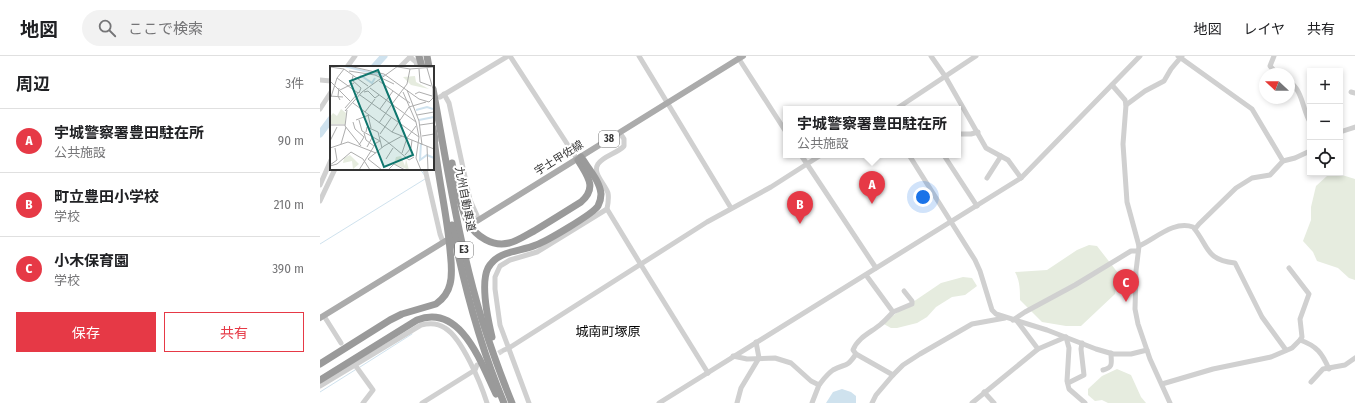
<!DOCTYPE html>
<html lang="ja">
<meta charset="utf-8">
<style>
body{margin:0;font-family:"Fira Sans Condensed","Noto Sans JP",sans-serif;background:#f2f2f2;color:#202124}
.controls{position:absolute;right:12px;top:12px;display:grid;overflow:hidden;border-radius:0px;box-shadow:0 2px 6px #0003}
.controls button{width:36px;height:36px;display:grid;place-items:center;padding:0;border:0;border-bottom:1px solid #e0e0e0;background:#fff;color:#202124;font:20px sans-serif}
.compass{position:absolute;left:939px;top:12px;width:36px;height:36px;border-radius:50%;background:#fff;box-shadow:0 2px 6px #0003;rotate:292deg}
.you{position:absolute;left:603px;top:141px;width:14px;height:14px;margin:-10px;border:3px solid #fff;border-radius:50%;background:#1a73e8;box-shadow:0 0 0 6px #1a73e833}
.badge{display:grid;place-items:center;width:26px;height:26px;border-radius:50%;background:#e63946;color:#fff;font-size:13px;font-weight:700}
.pin{position:absolute;translate:-50% -33px;filter:drop-shadow(0 1px 2px #0008)}
.pin::after{content:'';position:absolute;top:21px;width:14px;height:12px;background:inherit;clip-path:polygon(0 0,100% 0,50% 100%)}
.popup{position:absolute;left:463px;top:50px;width:178px;height:52px;box-sizing:border-box;display:grid;place-content:center;border-radius:0px;background:#fff;filter:drop-shadow(0 1px 3px #0005);font-size:13px;white-space:nowrap;color:#757577}
.popup b{font-size:15px;color:#202124}
.popup::after{content:'';position:absolute;left:50%;top:100%;margin-left:-8px;border:8px solid transparent;border-top-color:#fff}
.list{margin:0;padding:0;list-style:none}
h2{display:flex;justify-content:space-between;align-items:center;height:52px;margin:0;padding:0 16px;font-size:17px}
h2 small{font-size:13px;font-weight:400;color:#757577}
.list li{display:grid;grid-template-columns:26px 1fr auto;gap:12px;align-items:center;box-sizing:border-box;height:64px;padding:0 16px;border-top:1px solid #e0e0e0}
.list b{display:block;font-size:15px;white-space:nowrap}
.list p{margin:0;font-size:13px;white-space:nowrap;color:#757577}
.list em{font-size:13px;font-style:normal;color:#757577}
.actions{display:flex;gap:8px;padding:12px 16px}
.actions a{flex:1;padding:9px 0;border:1px solid #e63946;border-radius:0px;text-align:center;font-size:14px;color:#e63946}
.actions .main{background:#e63946;color:#fff}
.icon{flex:none;width:22px;height:22px;fill:none;stroke:currentColor;stroke-width:2;stroke-linecap:round;stroke-linejoin:round}
.map{position:relative;flex:none;width:1035px;height:347px;overflow:hidden}
header{display:flex;align-items:center;gap:24px;box-sizing:border-box;height:56px;padding:0 20px;background:#fff;border-bottom:1px solid #e0e0e0}
header strong{font-size:19px}
nav{display:flex;gap:22px;margin-inline-start:auto;font-size:14px}
.search{width:280px;height:36px;background:#f2f2f2;display:flex;align-items:center;gap:10px;box-sizing:border-box;padding:0 14px;border-radius:22px;color:#757577;font-size:15px}
main{display:flex}
aside{flex:1;background:#fff}
.map>svg:first-child{display:block}
.green{fill:#e6ecdf}
.water{fill:#cfe2ee}
.lines{fill:none;stroke-linecap:round;stroke-linejoin:round}
.stream{stroke:#cfe2ee;stroke-width:1}
.river{stroke:#cfe2ee;stroke-width:7}
.minor-tunnel{stroke:#d6d6d6;stroke-width:5;stroke-dasharray:5 2.5;stroke-linecap:butt}
.minor{stroke:#d0d0d0;stroke-width:5}
.major{stroke:#ababab;stroke-width:6}
.highway{stroke:#9a9a9a;stroke-width:7}
.labels{text-anchor:middle;dominant-baseline:central;stroke-width:4;stroke-linejoin:round;paint-order:stroke}
.shield{fill:#fff;stroke:#707070;stroke-width:1}
.shield-label{font-size:10px;font-weight:bold;fill:#333}
.street-label{font-size:11px;fill:#333;stroke:#fff}
.quarter-label{font-size:13px;fill:#000;stroke:#fff}
.inset-river{fill:none;stroke:#cfe2ee;stroke-width:2}
.inset-road{fill:none;stroke:#adadad;stroke-width:1}
.view{fill:#0f766e;fill-opacity:0.15;stroke:#0f766e;stroke-width:2}
.inset-edge{fill:none;stroke:#333;stroke-width:2}
</style>
<header>
<strong>地図</strong>
<div class="search"><svg class="icon" aria-label="search" viewBox="0 0 24 24"><circle cx="10" cy="10" r="6"/><path d="M15 15l6 6"/></svg>ここで検索</div>
<nav><a>地図</a><a>レイヤ</a><a>共有</a></nav>
</header>
<main>
<aside>
<h2>周辺<small>3件</small></h2>
<ul class="list">
<li><span class="badge">A</span><div><b>宇城警察署豊田駐在所</b><p>公共施設</p></div><em>90 m</em></li>
<li><span class="badge">B</span><div><b>町立豊田小学校</b><p>学校</p></div><em>210 m</em></li>
<li><span class="badge">C</span><div><b>小木保育園</b><p>学校</p></div><em>390 m</em></li>
</ul>
<div class="actions"><a class="main">保存</a><a>共有</a></div>
</aside>
<div class="map">
<svg width="1035" height="347" viewBox="0 0 1035 347">
<rect width="100%" height="100%" fill="#fff"/>
<g class="green">
<polygon points="1022,119 1035,123 1035,224 1029,222 1018,212 997,205 993,196 983,185 991,164 991,151 996,130 1007,120"/>
<path d="M769 189 777 190 798 217 795 238 761 270H746L722 266 700 244C700 234 700 225 695 216L727 214 757 194Z"/>
<polygon points="643,221 652,222 657,230 645,239 632,241 616,251 607,261 597,267 577,272 571,272 562,267 621,227"/>
<polygon points="797,313 811,319 821,341 826,347 788,347 782,344 775,345 768,339 768,333 782,320"/>
</g>
<polygon class="water" points="522,333 531,336 536,340 536,347 506,347 513,336"/>
<g class="lines">
<g class="stream">
<polyline points="100,113 105,120"/>
<polyline points="0,188 105,123"/>
<polyline points="40,311 92,278"/>
<polyline points="0,336 35,314"/>
</g>
<g class="river">
<polyline points="54,11 64,0"/>
<polyline points="0,78 11,63"/>
</g>
<polyline class="minor-tunnel" points="172,301 184,294"/>
<g class="minor">
<polyline points="190,0 257,103"/>
<polyline points="319,0 411,152"/>
<polyline points="611,0 625,20 666,92 688,104 701,122"/>
<polyline points="858,0 932,53 963,105"/>
<polyline points="954,0 950,10 957,18"/>
<polyline points="90,1 96,6 97,11"/>
<polyline points="419,3 466,76"/>
<polyline points="27,11 35,0"/>
<polyline points="80,11 91,0"/>
<polyline points="0,24 11,25"/>
<path d="M969 25C983 35 982 52 990 66"/>
<polyline points="792,29 805,44 806,49 803,88 807,146 819,190 816,215 815,253 818,268 830,303 850,347"/>
<polyline points="1031,36 1035,37"/>
<polyline points="124,38 129,47 150,144 159,164"/>
<polyline points="120,41 188,0"/>
<polyline points="806,49 825,35 844,25 851,13 862,0"/>
<polyline points="0,53 11,36"/>
<polyline points="576,53 656,0"/>
<polyline points="1020,76 1035,71"/>
<path d="M300 77 304 83V90C298 97 283 100 278 108 272 117 285 128 288 137 289 142 288 148 287 153L318 204 388 317"/>
<polyline points="638,78 651,78 658,76"/>
<polyline points="481,99 556,212"/>
<polyline points="589,99 655,204 660,215 672,254 676,258 727,274 776,293 793,298 811,298 827,294"/>
<polyline points="625,101 657,150"/>
<polyline points="105,113 120,178 123,186"/>
<polyline points="667,122 681,100"/>
<polyline points="0,129 11,104"/>
<polyline points="0,145 15,113"/>
<polyline points="875,173 879,168 916,132 932,122 950,119 963,105 975,102 990,95"/>
<path d="M819 190C835 183 854 164 873 171 889 190 885 204 915 207L942 261 966 294"/>
<polyline points="573,256 592,248 592,245 584,235"/>
<polyline points="4,260 21,287"/>
<polyline points="693,264 705,256 755,229 811,195 818,195"/>
<polyline points="697,265 718,293"/>
<polyline points="746,281 749,292 747,325 749,333 765,347"/>
<path d="M980 284C997 290 1002 297 1009 313"/>
<polyline points="184,294 189,292 387,166 451,131 501,99"/>
<path d="M536 298 533 294C538 281 552 276 561 268 566 264 569 260 573 256L546 219"/>
<path d="M413 300 427 303 455 302 471 307 491 325 499 329C503 324 507 318 513 314 525 307 526 313 536 298L573 319"/>
<polyline points="35,309 53,334 43,347"/>
<path d="M783 314C794 311 791 307 791 297"/>
<polyline points="991,326 1003,313 1025,309 1035,302"/>
<polyline points="748,327 764,319 761,293 762,287"/>
<polyline points="842,328 893,313 951,301 972,292 980,284 982,281 980,263 989,238 969,212"/>
<path d="M0 330 101 269C109 267 118 267 125 272 142 282 161 328 167 347"/>
<polyline points="664,336 674,347"/>
<polyline points="102,347 155,314 157,309"/>
<polyline points="209,347 180,269 175,233 175,221 180,210 190,204 217,196 287,153"/>
<polyline points="339,347 701,122 820,0"/>
<polyline points="417,347 421,332 439,302 436,286"/>
<polyline points="492,347 499,329"/>
<polyline points="552,347 556,339 573,319 583,309 600,298 652,268 685,262"/>
<polyline points="652,347 718,293 746,281"/>
</g>
<g class="major">
<polyline points="152,168 423,0"/>
<polyline points="0,262 127,184"/>
</g>
<g class="highway">
<polyline points="99,0 102,11"/>
<polyline points="107,0 109,11"/>
<path d="M113 33C127 110 139 189 162 264 171 292 181 320 192 347"/>
<polyline points="113,72 115,84"/>
<path d="M132 107C136 127 139 149 148 166 156 181 173 191 189 187 198 185 206 179 214 175 229 166 245 156 261 146 278 131 267 120 258 104"/>
<path d="M132 169C144 230 160 290 184 347"/>
<path d="M172 281C168 264 160 228 168 212 178 194 200 196 216 189 227 185 273 158 278 150 280 146 281 142 281 138 280 125 268 112 261 101"/>
<path d="M0 308 70 264 82 258 116 248C123 243 128 237 130 228 133 217 131 205 130 194 127 156 117 119 114 80"/>
<path d="M0 324 97 264C141 247 161 307 176 338"/>
</g>
</g>
<g class="labels">
<g class="shield">
<rect x="279" y="75" width="20" height="16" rx="3"/>
<rect x="135" y="186" width="18" height="16" rx="3"/>
</g>
<g class="shield-label">
<text x="289" y="83">38</text>
<text x="144" y="194">E3</text>
</g>
<g class="street-label">
<text transform="translate(239 102) rotate(-32)">宇土甲佐線</text>
<text transform="translate(145 143) rotate(79)">九州自動車道</text>
</g>
<g class="quarter-label">
<text x="288" y="275">城南町塚原</text>
</g>
</g>
<g transform="translate(10 10)">
<rect width="104" height="104" fill="#fff"/>
<path d="M85 10 86 16 99 23 81 19 73 11ZM11 43 16 47 15 58H0V51L3 47 7 50ZM20 89 29 98 23 103 22 95 13 97 14 92ZM71 90 75 100 76 93 79 104 64 98 66 91Z" fill="#e6ecdf"/>
<path class="inset-river" d="M14 0 54 10M30 9 42 17 45 12M86 44 97 41 103 43M89 54 104 51M91 77 90 94 97 89 104 92"/>
<path class="inset-road" d="M19 0 54 8 89 33 99 36M62 0 80 3M0 1 14 3 38 20M97 2 103 23V32L99 36M89 3 90 16 101 20M19 5 45 9 64 18M23 10 22 14 31 22 29 27M7 12 28 27M0 15 20 35M49 15 80 37M9 22 8 30 10 34M40 22 86 56 89 71 86 92 91 104M10 24 24 17M77 24 89 55 92 79M34 26 38 25 45 32 49 29M73 26 86 56M85 28 89 26 102 30M30 29 89 71M0 30 13 31M1 31 7 12 14 3M23 37 62 66 104 83M62 38 77 18 80 3 104 1M15 42 29 26M50 43 63 25M17 44 15 60 31 80M15 45 32 26 68 0M35 46 45 33M38 49 41 62M87 49 104 46M26 54 39 49M29 54 32 65 50 75M23 56 25 63 34 71 29 79M49 57 62 38M0 59H15M90 59 104 57M36 66 37 61 48 66 52 82M62 66 79 41 96 36M34 67 36 74 44 80M50 68 61 52M50 70 60 78M92 70 104 68M0 75 7 61M11 78 16 61M60 78 79 94 84 91M97 80 98 104M37 81 43 70M0 82 18 76 46 87M72 87 77 72 86 60M75 89 81 82 82 74M38 93 54 80 72 70M38 93 52 104M56 93 63 82M0 99 7 94 5 82M0 100 7 98 21 86 33 93 40 104M29 104 46 77 50 75M58 104 64 98 75 104"/>
<path class="view" d="M48 4 83 89 54 101 20 15Z"/>
<rect width="104" height="104" class="inset-edge"/>
</g>
</svg>
<div class="controls">
<button>+</button>
<button>−</button>
<button><svg class="icon" aria-label="locate" viewBox="0 0 24 24"><circle cx="12" cy="12" r="6"/><path d="M12 2v4M12 18v4M2 12h4M18 12h4"/></svg></button>
</div>
<svg class="compass" viewBox="-18 -18 36 36"><path d="M0-13l5 13h-10z" fill="#e53935"/><path d="M0 13l5-13h-10z" fill="#757577"/></svg>
<div class="you"></div>
<div class="pin badge" style="left:552px;top:148px">A</div>
<div class="popup"><b>宇城警察署豊田駐在所</b>公共施設</div>
<div class="pin badge" style="left:480px;top:168px">B</div>
<div class="pin badge" style="left:806px;top:246px">C</div>
</div>
</main>
